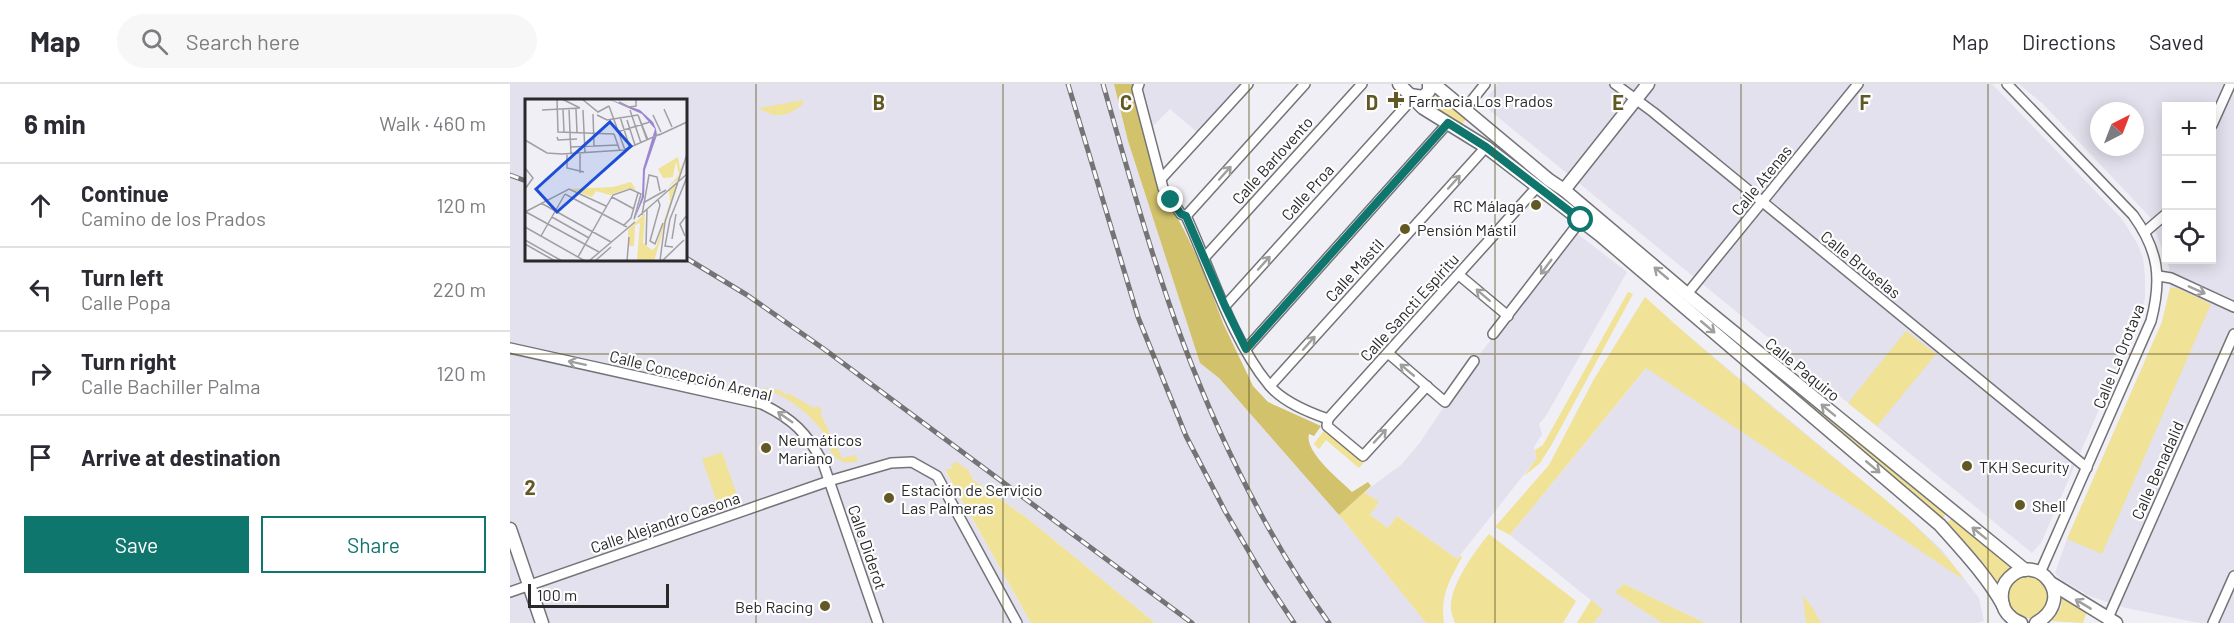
<!DOCTYPE html>
<meta charset="utf-8">
<style>
body{margin:0;font-family:Barlow,sans-serif;background:#f7f7f7;color:#2b2b33}
.controls{position:absolute;right:18px;top:18px;display:grid;overflow:hidden;border-radius:0px;box-shadow:0 3px 15px #0003}
.controls button{width:54px;height:54px;display:grid;place-items:center;padding:0;border:0;border-bottom:2px solid #e1e1e2;background:#fff;color:#2b2b33;font:30px sans-serif}
.compass{position:absolute;left:1580px;top:18px;width:54px;height:54px;border-radius:50%;background:#fff;box-shadow:0 3px 15px #0003;rotate:42deg}
.scale{position:absolute;left:18px;bottom:15px;width:141px;box-sizing:border-box;padding-left:6px;border:3px solid #29292b;border-top:0;font-size:16px;line-height:21px;white-space:nowrap;color:#29292b;-webkit-text-stroke:4px #fdfdfe;paint-order:stroke}
.stop{position:absolute;width:18px;height:18px;margin:-14px;border:4px solid #0f766e;border-radius:50%;background:#fff}
.stop.end{background:#0f766e;border-color:#fff;box-shadow:0 2px 6px #0008}
.list{margin:0;padding:0;list-style:none}
h2{display:flex;justify-content:space-between;align-items:center;height:78px;margin:0;padding:0 24px;font-size:26px}
h2 small{font-size:20px;font-weight:400;color:#7c7c81}
.list li{display:grid;grid-template-columns:39px 1fr auto;gap:18px;align-items:center;box-sizing:border-box;height:84px;padding:0 24px;border-top:2px solid #e1e1e2}
.list b{display:block;font-size:22px;white-space:nowrap}
.list p{margin:0;font-size:20px;white-space:nowrap;color:#7c7c81}
.list em{font-size:20px;font-style:normal;color:#7c7c81}
.actions{display:flex;gap:12px;padding:18px 24px}
.actions a{flex:1;padding:14px 0;border:2px solid #0f766e;border-radius:0px;text-align:center;font-size:21px;color:#0f766e}
.actions .main{background:#0f766e;color:#fff}
.icon{flex:none;width:33px;height:33px;fill:none;stroke:currentColor;stroke-width:2;stroke-linecap:round;stroke-linejoin:round}
.map{position:relative;flex:none;width:1724px;height:539px;overflow:hidden}
header{display:flex;align-items:center;gap:36px;box-sizing:border-box;height:84px;padding:0 30px;background:#fff;border-bottom:2px solid #e1e1e2}
header strong{font-size:28px}
nav{display:flex;gap:33px;margin-inline-start:auto;font-size:21px}
.search{width:420px;height:54px;background:#f7f7f7;display:flex;align-items:center;gap:15px;box-sizing:border-box;padding:0 21px;border-radius:33px;color:#7c7c81;font-size:22px}
main{display:flex}
aside{flex:1;background:#fff}
.map>svg:first-child{display:block}
.built{fill:#e3e1ed;fill-rule:evenodd}
.green{fill:#f0e296}
.forest{fill:#d1c26b}
.lines{fill:none;stroke-linecap:round;stroke-linejoin:round}
.street-casing{stroke:#747378;stroke-width:12}
.secondary-casing{stroke:#747378;stroke-width:15}
.street{stroke:#fff;stroke-width:9}
.secondary{stroke:#fff;stroke-width:12}
.rail-casing{stroke:#747477;stroke-width:5}
.rail{stroke:#fdfdfe;stroke-width:3;stroke-dasharray:9;stroke-linecap:butt}
.oneway{stroke:#9f9fa0}
.route{stroke:#0f766e;stroke-width:8}
.grid{fill:none;stroke:#615824;stroke-width:1.5;stroke-opacity:0.55}
.poi-dot{fill:#615824;stroke:#fdfdfe;stroke-width:2}
.labels{text-anchor:middle;dominant-baseline:central;stroke-width:4.5;stroke-linejoin:round;paint-order:stroke}
.poi-label{font-size:16px;fill:#29292b;stroke:#fdfdfe;text-anchor:start}
.street-label{font-size:16px;fill:#29292b;stroke:#fdfdfe}
.inset-road{fill:none;stroke:#a0a0a4;stroke-width:1.5}
.view{fill:#1d4ed8;fill-opacity:0.15;stroke:#1d4ed8;stroke-width:3}
.inset-edge{fill:none;stroke:#29292b;stroke-width:3}
.grid-label{font-size:20px;text-anchor:middle;font-weight:bold;fill:#615824;stroke:#fdfdfe;stroke-width:4.5;stroke-linejoin:round;paint-order:stroke}
</style>
<header>
<strong>Map</strong>
<div class="search"><svg class="icon" aria-label="search" viewBox="0 0 24 24"><circle cx="10" cy="10" r="6"/><path d="M15 15l6 6"/></svg>Search here</div>
<nav><a>Map</a><a>Directions</a><a>Saved</a></nav>
</header>
<main>
<aside>
<h2>6 min<small>Walk · 460 m</small></h2>
<ul class="list">
<li><svg class="icon" aria-label="ahead" viewBox="0 0 24 24"><path d="M12 20V5M6 11l6-6 6 6"/></svg><div><b>Continue</b><p>Camino de los Prados</p></div><em>120 m</em></li>
<li><svg class="icon" aria-label="left" viewBox="0 0 24 24"><path d="M17 20v-9H6M10 6l-5 5 5 5"/></svg><div><b>Turn left</b><p>Calle Popa</p></div><em>220 m</em></li>
<li><svg class="icon" aria-label="right" viewBox="0 0 24 24"><path d="M7 20v-9h11M14 6l5 5-5 5"/></svg><div><b>Turn right</b><p>Calle Bachiller Palma</p></div><em>120 m</em></li>
<li><svg class="icon" aria-label="arrive" viewBox="0 0 24 24"><path d="M6 21V4h12l-3 4 3 4H6"/></svg><div><b>Arrive at destination</b></div></li>
</ul>
<div class="actions"><a class="main">Save</a><a>Share</a></div>
</aside>
<div class="map">
<svg width="1724" height="539" viewBox="0 0 1724 539">
<rect width="100%" height="100%" fill="#f0eff5"/>
<g class="built">
<path d="M0 0H604L618 57 690 279 709 294 829 431 916 539H645L517 434 463 396 459 387 444 384 435 387 521 539H0ZM16 16H176V176H16Z"/>
<polygon points="636,0 731,0 688,49 660,25 642,43 632,6"/>
<polygon points="988,0 1482,0 1612,135 1627,159 1633,174 1635,192 1635,214 1631,229 1531,459 1522,469 972,20"/>
<path d="M1509 0H1724V539H1689L1616 524 1579 512 1549 494 1545 489 1557 455 1652 238 1660 204 1659 183 1640 133 1532 19ZM1656 22H1702V176H1656ZM1589 27H1625V63H1589Z"/>
<polygon points="1065,148 1117,188 1036,332 1029,340 1032,350 1024,363 1026,375 1024,378 947,475 887,432 878,444 860,431 868,418 854,408 891,381 909,360 966,275"/>
<polygon points="1169,244 1403,439 1431,465 1469,514 1474,537 1467,539 1195,539 1114,500 1106,508 1152,539 1084,539 1093,526 1000,451"/>
</g>
<g class="green">
<polygon points="925,8 957,34 952,40 915,19 923,13"/>
<path d="M293 16V20C279 32 265 36 249 24Z"/>
<polygon points="1660,204 1667,204 1701,220 1592,470 1557,455 1652,238"/>
<polygon points="1118,208 1123,210 1042,360 1030,379 1014,392 1026,375 1025,366 1033,361"/>
<path d="M1135 213C1193 266 1253 316 1313 365 1362 405 1412 442 1452 492L1451 494 1136 284 1000 451 985 443 1039 381 1084 295Z"/>
<polygon points="1396,247 1426,270 1367,342 1338,319"/>
<polygon points="1277,299 1436,430 1431,436 1273,304"/>
<path d="M251 303 269 306 277 311 278 309 304 324 308 322 311 325V331L332 374 346 371 348 377C331 382 325 375 317 360L320 357C301 330 283 315 251 303Z"/>
<polygon points="815,345 854,378 849,384 816,356 809,365 804,360"/>
<polygon points="212,368 228,414 208,421 192,375"/>
<polygon points="447,378 459,387 463,396 517,434 645,539 521,539 435,386 443,384 441,380"/>
<path d="M854 408 869 418 860 431 878 444 887 432 947 475 950 472 952 473C939 497 930 512 934 539H916L829 431Z"/>
<polygon points="1442,434 1505,482 1495,488 1486,501 1435,441"/>
<path d="M979 450 1066 517 1053 539H945C944 535 941 530 941 525 939 502 965 467 979 450Z"/>
<circle cx="1518" cy="513" r="21"/>
<polygon points="1114,500 1195,539 1152,539 1105,508"/>
<polygon points="1293,512 1302,523 1311,539 1296,539"/>
<polygon points="1552,514 1577,527 1573,539 1542,537 1551,524"/>
<polygon points="1081,516 1093,526 1084,539 1067,539"/>
</g>
<path class="forest" d="M604 0H623L651 104 674 146 692 183 713 239 743 302 758 318 811 342 804 352 799 350C794 368 830 396 842 408L858 398 861 402 829 431 709 294 690 279 618 57Z"/>
<g class="lines">
<g class="street-casing">
<g id="street">
<path d="M629 0 627 5 653 104 671 130 676 132C701 186 721 255 759 301 773 318 798 328 818 335"/>
<polyline points="1105,0 1143,28 1577,384"/>
<path d="M1497 0 1623 131C1649 167 1652 195 1641 237L1530 489"/>
<polyline points="955,25 975,0"/>
<polyline points="1702,41 1720,1"/>
<polyline points="651,95 738,0"/>
<polyline points="676,132 795,0"/>
<polyline points="1635,148 1656,130"/>
<polyline points="695,173 852,0"/>
<polyline points="949,191 998,232"/>
<polyline points="1649,192 1661,194 1724,223"/>
<polyline points="1177,210 1348,0"/>
<polyline points="715,222 903,14"/>
<polyline points="983,250 1071,136"/>
<path d="M0 264 252 320C283 335 297 349 313 379L368 539"/>
<polyline points="736,265 938,39"/>
<polyline points="878,269 935,318 964,277"/>
<polyline points="760,302 976,63"/>
<polyline points="818,335 1027,103"/>
<polyline points="818,335 817,342 853,372 917,302"/>
<polyline points="0,508 319,397 381,379 402,378 427,392 507,539"/>
<polyline points="1598,534 1724,250"/>
<polyline points="1703,539 1724,492"/>
</g>
</g>
<g class="secondary-casing">
<g id="secondary">
<path d="M889 0 913 24 976 63 1090 151 1430 441C1453 467 1476 491 1493 521"/>
<polyline points="924,0 1039,96 1054,106 1177,210 1515,486"/>
<polyline points="900,11 913,13 919,7 919,0"/>
<polyline points="1054,106 1138,0"/>
<polyline points="0,445 32,539"/>
<polyline points="1541,499 1606,539"/>
<path d="M1511 539C1501 535 1493 528 1492 516 1491 508 1493 500 1499 494 1526 466 1569 514 1526 539"/>
</g>
</g>
<use href="#street" class="street"/>
<use href="#secondary" class="secondary"/>
<g class="rail-casing">
<g id="rail">
<polyline points="558,0 628,233 676,352 715,427 755,495 784,539"/>
<path d="M593 0C618 87 642 176 674 261 711 359 758 454 819 539"/>
<polyline points="0,91 16,97"/>
<polyline points="176,174 237,211 314,265 682,539"/>
</g>
</g>
<use href="#rail" class="rail"/>
</g>
<defs><path id="oneway-shaft" d="M-6 0H5M1.5-3L5.5 0L1.5 3" fill="none" stroke-width="1.6" stroke-linecap="round" stroke-linejoin="round" transform="scale(1.5)"/></defs>
<g class="oneway">
<use href="#oneway-shaft" transform="translate(715 89) rotate(-48)"/>
<use href="#oneway-shaft" transform="translate(944 98) rotate(-48)"/>
<use href="#oneway-shaft" transform="translate(754 179) rotate(-48)"/>
<use href="#oneway-shaft" transform="translate(1036 183) rotate(127)"/>
<use href="#oneway-shaft" transform="translate(1151 189) rotate(-140)"/>
<use href="#oneway-shaft" transform="translate(1687 206) rotate(24)"/>
<use href="#oneway-shaft" transform="translate(973 211) rotate(-139)"/>
<use href="#oneway-shaft" transform="translate(1198 243) rotate(40)"/>
<use href="#oneway-shaft" transform="translate(799 259) rotate(-48)"/>
<use href="#oneway-shaft" transform="translate(67 279) rotate(-168)"/>
<use href="#oneway-shaft" transform="translate(897 286) rotate(-140)"/>
<use href="#oneway-shaft" transform="translate(1318 326) rotate(-141)"/>
<use href="#oneway-shaft" transform="translate(275 333) rotate(-145)"/>
<use href="#oneway-shaft" transform="translate(870 352) rotate(-47)"/>
<use href="#oneway-shaft" transform="translate(1363 383) rotate(40)"/>
<use href="#oneway-shaft" transform="translate(1469 449) rotate(-141)"/>
<use href="#oneway-shaft" transform="translate(1573 520) rotate(-149)"/>
</g>
<g class="lines">
<polyline class="route" points="661,116 671,130 676,132 715,222 736,265 938,39 976,63 1071,136"/>
</g>
<path class="grid" d="M246 0V539M493 0V539M739 0V539M985 0V539M1231 0V539M1478 0V539M0 270H1724"/>
<g class="poi-dot">
<path d="M883 7h6v6h6v6h-6v6h-6v-6h-6v-6h6z"/>
<circle cx="1026" cy="121" r="6"/>
<circle cx="895" cy="145" r="6"/>
<circle cx="256" cy="364" r="6"/>
<circle cx="1457" cy="382" r="6"/>
<circle cx="379" cy="414" r="6"/>
<circle cx="1510" cy="421" r="6"/>
<circle cx="315" cy="522" r="6"/>
</g>
<g class="labels">
<g class="poi-label">
<text x="898" y="16">Farmacia Los Prados</text>
<text x="1014" y="121" text-anchor="end">RC Málaga</text>
<text x="907" y="145">Pensión Mástil</text>
<text x="268" y="355">Neumáticos<tspan x="268" dy="18">Mariano</tspan></text>
<text x="1469" y="382">TKH Security</text>
<text x="391" y="405">Estación de Servicio<tspan x="391" dy="18">Las Palmeras</tspan></text>
<text x="1522" y="421">Shell</text>
<text x="303" y="522" text-anchor="end">Beb Racing</text>
</g>
<g class="street-label">
<text transform="translate(762 76) rotate(-48)">Calle Barlovento</text>
<text transform="translate(1251 96) rotate(-51)">Calle Atenas</text>
<text transform="translate(797 108) rotate(-48)">Calle Proa</text>
<text transform="translate(1351 180) rotate(39)">Calle Bruselas</text>
<text transform="translate(844 186) rotate(-48)">Calle Mástil</text>
<text transform="translate(899 223) rotate(-48)">Calle Sancti Espíritu</text>
<text transform="translate(1608 272) rotate(-68)">Calle La Orotava</text>
<text transform="translate(1293 285) rotate(39)">Calle Paquiro</text>
<text transform="translate(181 291) rotate(14)">Calle Concepción Arenal</text>
<text transform="translate(1647 386) rotate(-66)">Calle Benadalid</text>
<text transform="translate(155 438) rotate(-19)">Calle Alejandro Casona</text>
<text transform="translate(358 463) rotate(71)">Calle Diderot</text>
</g>
</g>
<g transform="translate(15 15)">
<rect width="162" height="162" fill="#f0eff5"/>
<path d="M153 58 155 70 160 62 155 79 142 89 154 76 151 62 148 78 138 79 133 70ZM153 82 129 162H112L115 124 110 126 109 147H103V131L120 114 118 144 127 151 131 148 145 103 144 90ZM106 83 111 91 104 89 85 96 71 92 67 98 44 90 88 88Z" fill="#f0e296"/>
<path d="M83 0 115 11 128 23 131 30 132 36 120 71 119 98 108 124 117 97 118 70 130 30 117 15Z" fill="#9b87d1"/>
<path class="inset-road" d="M32 0 33 33 89 35M37 0 55 9M57 0 73 13 84 7M94 3 104 8 111 7V0M84 7 100 51M38 10 39 33M44 10 45 33M51 10 52 33M139 10 147 28M17 11 55 9M58 11 60 54M105 11 116 44M68 15 69 47M72 16 82 21 113 16M128 16 136 33M95 18 105 49M102 21 110 46M92 33 125 23M45 34 46 55M89 35 95 52M134 36 162 23M32 38 33 41 52 40M0 41 22 54 37 55 99 51 135 35M122 41 113 16 123 41M46 48 93 46M42 55V69L59 73M0 69 8 79 0 90M55 74V55M40 95 102 128M87 98 109 110M133 101 135 106 125 142 130 145 138 124M16 104 86 143M118 104 141 91M0 113 44 90 81 107M1 113 74 153M117 116 124 76 132 78 135 92M27 118 64 139M113 118 162 75M98 127 106 119 113 94M0 128 60 162M16 137 40 95M160 137 155 125 162 116M147 140 151 115M0 141 37 162M0 145 30 162M121 146 122 110M148 148 140 147 145 120 162 78M53 158 88 96 105 90 116 95 109 120M64 162 110 123M70 162 86 148M102 162 104 138M135 162 140 123 162 55M137 162 159 141"/>
<path class="view" d="M85 23 106 47 32 113 11 90Z"/>
<rect width="162" height="162" class="inset-edge"/>
</g>
<g class="grid-label">
<text x="369" y="26">B</text>
<text x="616" y="26">C</text>
<text x="862" y="26">D</text>
<text x="1108" y="26">E</text>
<text x="1355" y="26">F</text>
<text x="20" y="411">2</text>
</g>
</svg>
<div class="controls">
<button>+</button>
<button>−</button>
<button><svg class="icon" aria-label="locate" viewBox="0 0 24 24"><circle cx="12" cy="12" r="6"/><path d="M12 2v4M12 18v4M2 12h4M18 12h4"/></svg></button>
</div>
<svg class="compass" viewBox="-18 -18 36 36"><path d="M0-13l5 13h-10z" fill="#e53935"/><path d="M0 13l5-13h-10z" fill="#7c7c81"/></svg>
<div class="scale">100 m</div>
<div class="stop" style="left:1071px;top:136px"></div>
<div class="stop end" style="left:661px;top:116px"></div>
</div>
</main>
